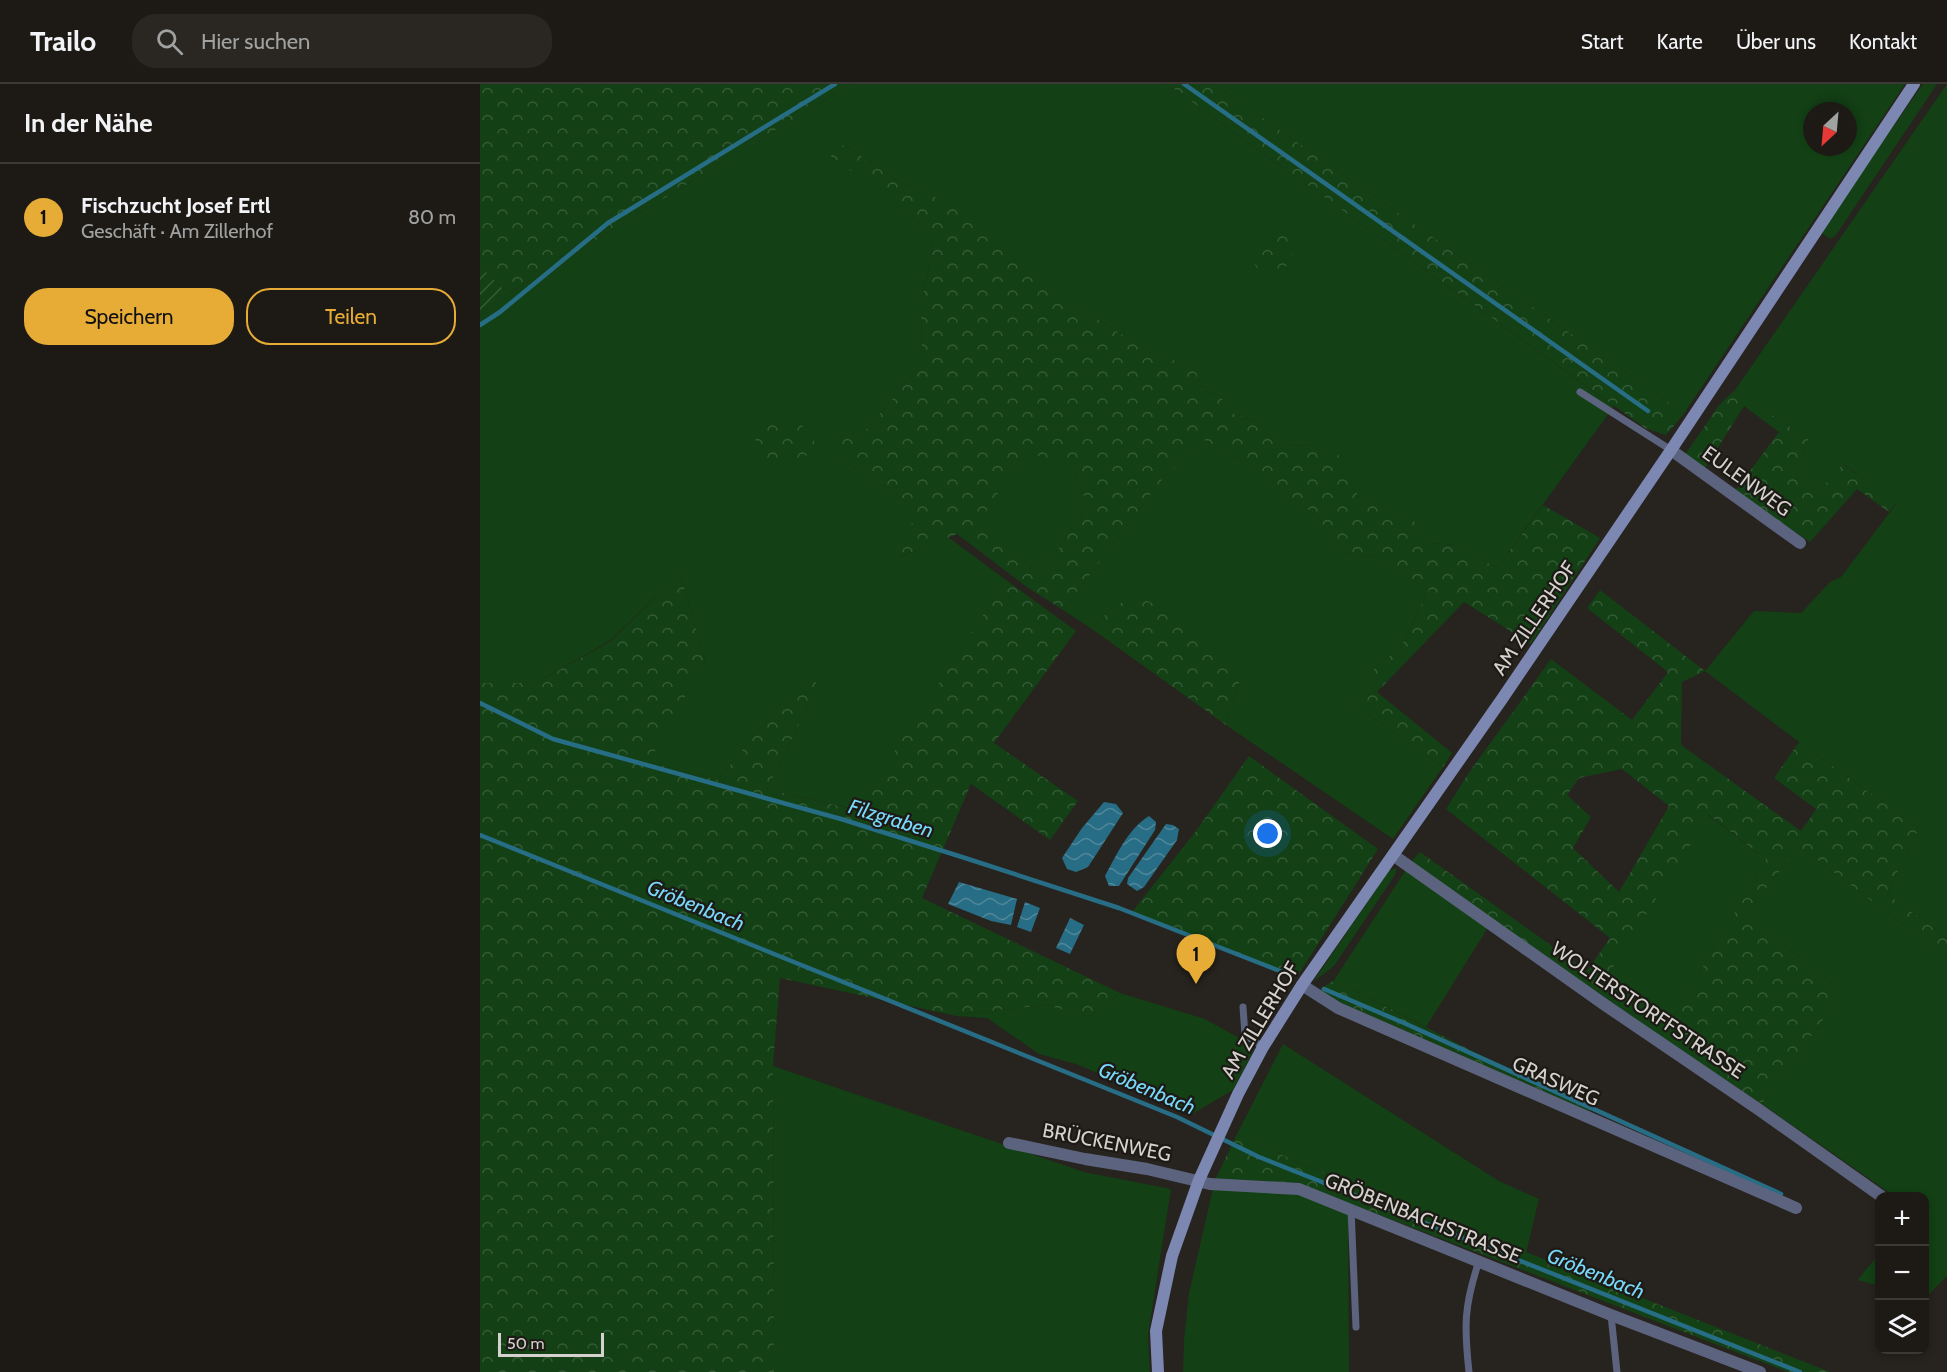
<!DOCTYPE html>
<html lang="de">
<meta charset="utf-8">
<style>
body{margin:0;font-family:Cabin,sans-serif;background:#2a2723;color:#f1f3f6}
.controls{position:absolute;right:18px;bottom:18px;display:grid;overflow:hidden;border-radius:12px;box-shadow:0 3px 9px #0003}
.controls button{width:54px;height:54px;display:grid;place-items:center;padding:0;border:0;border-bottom:2px solid #3b3835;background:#1d1a16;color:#f1f3f6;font:30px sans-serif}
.compass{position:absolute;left:1323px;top:18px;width:54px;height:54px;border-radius:50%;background:#1d1a16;box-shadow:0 3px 9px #0003;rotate:206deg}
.scale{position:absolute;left:18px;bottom:15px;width:106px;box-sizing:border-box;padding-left:6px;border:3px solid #d4d1ce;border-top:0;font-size:16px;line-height:21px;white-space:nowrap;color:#d4d1ce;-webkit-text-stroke:4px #1d1a15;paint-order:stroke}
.you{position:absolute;left:788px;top:750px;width:21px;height:21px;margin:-15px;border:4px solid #fff;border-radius:50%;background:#1a73e8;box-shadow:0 0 0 9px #1a73e833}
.badge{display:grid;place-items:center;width:39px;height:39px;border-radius:50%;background:#e6ac36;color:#111;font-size:20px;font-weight:700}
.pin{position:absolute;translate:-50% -50px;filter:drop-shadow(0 2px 3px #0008)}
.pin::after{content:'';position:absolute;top:32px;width:21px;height:18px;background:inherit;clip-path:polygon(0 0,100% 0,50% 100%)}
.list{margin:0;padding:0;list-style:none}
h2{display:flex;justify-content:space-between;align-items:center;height:78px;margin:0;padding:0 24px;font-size:26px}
h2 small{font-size:20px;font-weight:400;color:#a0a1a1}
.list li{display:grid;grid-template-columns:39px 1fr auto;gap:18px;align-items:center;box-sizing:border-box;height:108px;padding:0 24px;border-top:2px solid #3b3835}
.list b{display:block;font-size:22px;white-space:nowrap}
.list p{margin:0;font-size:20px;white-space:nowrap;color:#a0a1a1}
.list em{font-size:20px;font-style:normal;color:#a0a1a1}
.actions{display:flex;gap:12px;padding:18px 24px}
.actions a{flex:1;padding:14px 0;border:2px solid #e6ac36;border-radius:24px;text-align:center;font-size:21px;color:#e6ac36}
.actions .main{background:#e6ac36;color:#111}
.icon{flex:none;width:33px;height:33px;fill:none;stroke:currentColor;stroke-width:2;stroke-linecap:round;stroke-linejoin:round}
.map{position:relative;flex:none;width:1467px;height:1288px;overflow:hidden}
header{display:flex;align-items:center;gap:36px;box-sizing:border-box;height:84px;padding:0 30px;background:#1d1a16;border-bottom:2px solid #3b3835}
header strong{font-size:28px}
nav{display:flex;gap:33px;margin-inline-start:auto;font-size:21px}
.search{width:420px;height:54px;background:#2a2723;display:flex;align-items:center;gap:15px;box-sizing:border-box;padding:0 21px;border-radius:24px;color:#a0a1a1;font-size:22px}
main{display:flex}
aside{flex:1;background:#1d1a16}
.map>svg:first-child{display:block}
.grass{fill:#134015;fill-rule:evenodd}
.forest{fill:url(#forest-crowns);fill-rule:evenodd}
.garden{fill:url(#garden-furrows)}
.water{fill:url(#water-waves)}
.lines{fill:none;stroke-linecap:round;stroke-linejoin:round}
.stream{stroke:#276d85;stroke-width:4.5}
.lane{stroke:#5c637e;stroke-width:7}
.street{stroke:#5c637e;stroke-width:12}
.secondary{stroke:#7c87b2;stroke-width:12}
.labels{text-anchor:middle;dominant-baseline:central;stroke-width:4.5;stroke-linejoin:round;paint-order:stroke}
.street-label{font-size:20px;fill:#d4d1ce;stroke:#1d1a15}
.water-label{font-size:21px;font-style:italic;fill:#78d7fa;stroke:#1d1a15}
</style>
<header>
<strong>Trailo</strong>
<div class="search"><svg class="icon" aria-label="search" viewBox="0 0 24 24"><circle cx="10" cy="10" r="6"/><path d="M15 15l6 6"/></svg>Hier suchen</div>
<nav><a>Start</a><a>Karte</a><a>Über uns</a><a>Kontakt</a></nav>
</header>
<main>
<aside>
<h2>In der Nähe<small></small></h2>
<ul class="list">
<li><span class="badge">1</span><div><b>Fischzucht Josef Ertl</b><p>Geschäft · Am Zillerhof</p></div><em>80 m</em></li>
</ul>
<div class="actions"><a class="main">Speichern</a><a>Teilen</a></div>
</aside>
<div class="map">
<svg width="1467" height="1288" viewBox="0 0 1467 1288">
<defs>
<pattern id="forest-crowns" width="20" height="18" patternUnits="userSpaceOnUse" patternTransform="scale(1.5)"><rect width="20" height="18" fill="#134015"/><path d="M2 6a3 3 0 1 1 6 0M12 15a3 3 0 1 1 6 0" fill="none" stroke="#345b36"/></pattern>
<pattern id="garden-furrows" width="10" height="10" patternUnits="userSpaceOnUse" patternTransform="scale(1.5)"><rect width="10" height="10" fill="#134015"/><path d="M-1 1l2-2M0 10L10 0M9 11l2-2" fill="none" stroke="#345b36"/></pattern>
<pattern id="water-waves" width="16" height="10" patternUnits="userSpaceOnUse" patternTransform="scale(1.5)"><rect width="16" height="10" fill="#276d85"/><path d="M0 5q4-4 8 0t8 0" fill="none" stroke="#50879a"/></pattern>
</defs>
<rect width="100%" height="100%" fill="#27231e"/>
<g class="grass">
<polygon points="371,0 687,0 1134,322 1017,484 975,461 951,459 934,437 904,422 877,412 877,398 843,372 834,362 795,361 779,338 752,329 739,311 723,306 713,280 698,278 660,262 601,225 453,112 419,98 368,63 345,67 434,133 454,159 441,220 442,281 385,347 352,354 366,378 438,425 418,474 468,453 526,496 377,726 287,705 324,630 340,589 304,615 238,696 168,678 225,576 200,489 131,556 56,599 5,599 0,597 0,230 28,210"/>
<path d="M734 0H1425L1203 331 1187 317ZM1332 27H1368V63H1332Z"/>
<polygon points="1443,0 1457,0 1356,151 1350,155 1342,149 1385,83"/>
<polygon points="1467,0 1467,854 1407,810 1439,744 1319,658 1225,587 1274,527 1321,529 1350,498 1361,493 1416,420 1364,380 1339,407 1316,395 1329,356 1255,306"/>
<polygon points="724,356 768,379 838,433 861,469 896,473 949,506 921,563 892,587 875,621 963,683 913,755 746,641 760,596 633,522 612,545 583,526 684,393"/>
<polygon points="558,371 594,385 607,421 562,490 540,475 500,436 539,376"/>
<polygon points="1228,731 1286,775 1181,954 1115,912"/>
<polygon points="1319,762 1467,874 1467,1192 1445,1214 1444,1112 1414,1112 1282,1020 1363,908 1266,830"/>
<polygon points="931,778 1012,837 946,943 854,896"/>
<polygon points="917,784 915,791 854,882 833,898 909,786"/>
<polygon points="300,894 473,931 567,921 609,933 640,909 725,935 775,963 753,1006 714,1029 596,980 559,970 507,934 476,932"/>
<polygon points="803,960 1019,1097 1059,1115 1046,1169 820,1079 757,1050"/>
<polygon points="293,982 604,1088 691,1105 668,1251 670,1288 294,1288"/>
<polygon points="735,1096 819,1100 868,1118 869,1288 703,1288 704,1256 709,1209"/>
<polygon points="1399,1170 1399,1202 1378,1196 1379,1194"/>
</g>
<g class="forest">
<polygon points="0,0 371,0 28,210 0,182"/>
<polygon points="687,0 734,0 1187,317 1203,331 1186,351 1165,344"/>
<path d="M350 58 368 63 419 98 453 112 487 131 551 186 601 225 660 262 698 278 713 280 723 306 739 311 752 329 779 338 795 361 835 362 843 372 864 371 877 398V412L904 422 934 437 951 459 975 461 1017 484 1063 421 1120 454 1051 560 984 518 897 608 972 669 963 683 875 621 892 587 921 563 949 506 896 473 861 469 838 433 768 379 724 356 684 393 583 526 547 503 477 450 417 474 438 425 366 378 351 354 385 347 442 281 441 220 454 159 434 133 344 67ZM558 372 594 385 607 421 562 490 540 475 501 436 539 376Z"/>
<polygon points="799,144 811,154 813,170 801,192 782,193 773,177 779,157"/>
<polygon points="1255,306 1329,356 1316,395 1339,407 1363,380 1416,419 1409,428 1377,405 1330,458 1255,407 1299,348 1264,322 1224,386 1204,372 1240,320"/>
<polygon points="315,334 332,352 338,367 286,387 273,368 278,343 287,336"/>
<polygon points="200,489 225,576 169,678 238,696 304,615 341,587 324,630 287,705 376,726 526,496 596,547 514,659 598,717 570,756 491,700 442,814 640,909 609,933 566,921 473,931 300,894 293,982 294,1288 0,1288 0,597 5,599 56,599 131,557"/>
<path d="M1120 506 1225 587 1202 598 1201 661 1321 747 1336 725 1294 694 1319 658 1439 744 1407 810 1467 854V874L1319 762 1266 830 1363 908 1282 1020 1181 954 1286 775 1229 731 1115 912 931 778 940 768 1107 887 1130 854 966 725 988 690 1071 575 1152 636 1188 588 1107 524ZM1142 685 1189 722 1139 808 1093 764 1111 733 1087 711 1099 694Z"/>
<polygon points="656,513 678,521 760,596 746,641 612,545 633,522"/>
<polygon points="769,672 898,765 817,893 652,828 716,747"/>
<polygon points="854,896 998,970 1115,1023 1110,1028 836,908"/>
<polygon points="757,1050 820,1079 1350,1288 1308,1288 819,1100 735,1096"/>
</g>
<polygon class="garden" points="0,182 28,210 0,230"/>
<g class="water">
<polygon points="624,718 636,720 643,729 608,783 596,788 587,785 582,774 602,744"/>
<path d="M669 732 676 738 675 746 639 802H629L625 792C637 770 648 745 669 732Z"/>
<polygon points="686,740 693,741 699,745 697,756 664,803 657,807 647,800 648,794"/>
<polygon points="479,798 537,815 531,841 511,837 468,820"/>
<polygon points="545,818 560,824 551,848 537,843"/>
<polygon points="590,834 604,841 590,870 576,864"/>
</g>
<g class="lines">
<g class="stream">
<polyline points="704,0 1168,327"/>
<polyline points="0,241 20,228 128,139 355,0"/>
<polyline points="0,619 73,655 361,735 482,773 639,824 810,891"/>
<polyline points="0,751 697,1033 779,1073 1320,1288"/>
<polyline points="844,905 924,939 1301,1110"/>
</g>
<g class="lane">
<polyline points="1100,308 1191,366"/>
<polyline points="763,923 765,951 783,963"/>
<polyline points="871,1125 876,1243"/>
<polyline points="1131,1231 1137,1288"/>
<path d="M989 1288C984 1242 984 1222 999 1177"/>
</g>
<g class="street">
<polyline points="1191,366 1320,459"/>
<polyline points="913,771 1125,921 1278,1025 1401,1112"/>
<polyline points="822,901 858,924 1316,1124"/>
<polyline points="529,1059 605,1075 667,1085 730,1100 819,1105 1131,1231 1280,1288"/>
</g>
<polyline class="secondary" points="678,1288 676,1247 692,1172 719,1096 758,1010 783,963 822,901 1022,615 1191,366 1434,0"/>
</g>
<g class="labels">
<g class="street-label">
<text transform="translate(1267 397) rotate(36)">EULENWEG</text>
<text transform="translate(1054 534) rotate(-56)">AM ZILLERHOF</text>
<text transform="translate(1168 926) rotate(34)">WOLTERSTORFFSTRASSE</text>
<text transform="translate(780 936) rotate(-59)">AM ZILLERHOF</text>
<text transform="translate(1076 997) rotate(24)">GRASWEG</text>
<text transform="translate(627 1058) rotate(11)">BRÜCKENWEG</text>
<text transform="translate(943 1134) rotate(22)">GRÖBENBACHSTRASSE</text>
</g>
<g class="water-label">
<text transform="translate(411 734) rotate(17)">Filzgraben</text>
<text transform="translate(216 821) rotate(22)">Gröbenbach</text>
<text transform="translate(667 1004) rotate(23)">Gröbenbach</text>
<text transform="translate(1116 1189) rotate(22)">Gröbenbach</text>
</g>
</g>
</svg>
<div class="controls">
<button>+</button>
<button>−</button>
<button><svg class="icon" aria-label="layers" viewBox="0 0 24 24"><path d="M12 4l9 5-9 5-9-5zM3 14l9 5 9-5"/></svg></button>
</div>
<svg class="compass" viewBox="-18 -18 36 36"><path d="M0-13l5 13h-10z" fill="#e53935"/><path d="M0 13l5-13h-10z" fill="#a0a1a1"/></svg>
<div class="scale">50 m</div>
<div class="you"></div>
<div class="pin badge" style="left:716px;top:900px">1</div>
</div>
</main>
